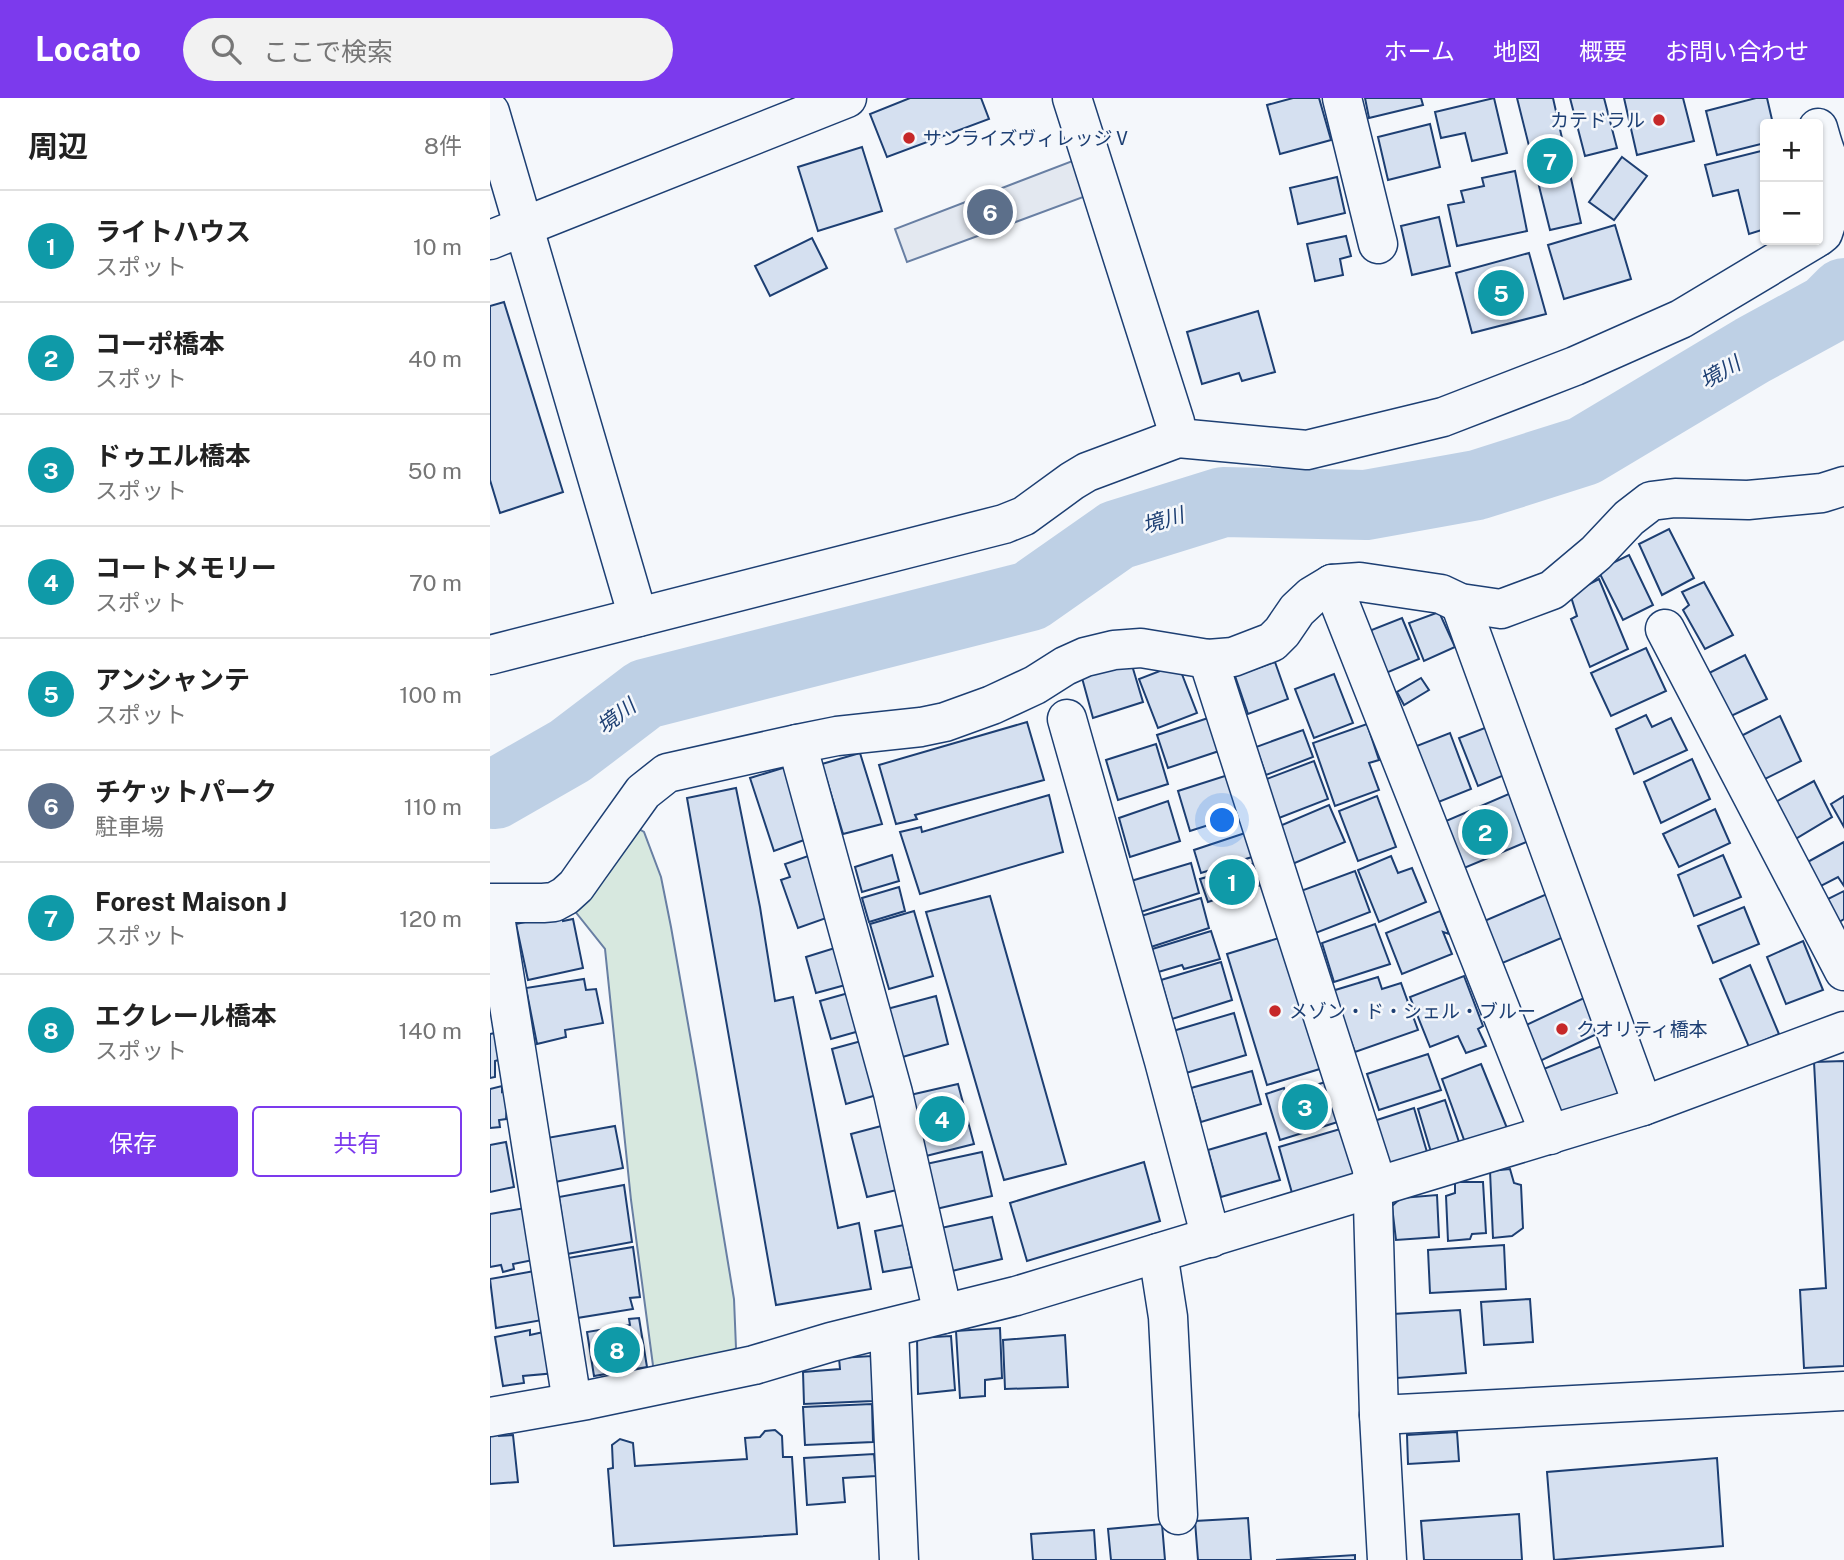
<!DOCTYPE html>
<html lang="ja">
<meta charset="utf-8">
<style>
body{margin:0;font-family:"Public Sans","Noto Sans JP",sans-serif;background:#f2f2f2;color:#222}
.controls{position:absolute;right:21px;top:21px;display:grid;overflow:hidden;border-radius:7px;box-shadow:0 2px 5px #0004}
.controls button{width:63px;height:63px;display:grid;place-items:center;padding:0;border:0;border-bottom:2px solid #e0e0e0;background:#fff;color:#222;font:35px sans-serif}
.you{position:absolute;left:733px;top:723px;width:24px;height:24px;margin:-18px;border:5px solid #fff;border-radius:50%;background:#1a73e8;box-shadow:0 0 0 10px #1a73e833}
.badge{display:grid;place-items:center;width:46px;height:46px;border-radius:50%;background:#7c3aed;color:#fff;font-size:23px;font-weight:700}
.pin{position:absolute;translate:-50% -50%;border:4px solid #fff;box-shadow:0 2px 7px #0006}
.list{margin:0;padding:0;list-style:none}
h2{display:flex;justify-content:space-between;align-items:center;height:91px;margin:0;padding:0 28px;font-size:30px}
h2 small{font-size:23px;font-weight:400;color:#767676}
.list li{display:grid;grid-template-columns:46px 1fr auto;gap:21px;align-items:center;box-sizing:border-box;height:112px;padding:0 28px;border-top:2px solid #e0e0e0}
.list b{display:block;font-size:26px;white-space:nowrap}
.list p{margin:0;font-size:23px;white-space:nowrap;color:#767676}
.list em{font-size:23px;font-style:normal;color:#767676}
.actions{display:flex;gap:14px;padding:21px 28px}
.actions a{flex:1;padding:16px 0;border:2px solid #7c3aed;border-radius:7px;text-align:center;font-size:24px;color:#7c3aed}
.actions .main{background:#7c3aed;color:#fff}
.icon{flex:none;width:38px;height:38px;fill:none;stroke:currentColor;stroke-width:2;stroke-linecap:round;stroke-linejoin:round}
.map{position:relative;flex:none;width:1354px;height:1462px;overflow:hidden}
header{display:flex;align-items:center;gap:42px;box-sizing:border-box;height:98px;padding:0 35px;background:#7c3aed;color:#fff}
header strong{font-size:33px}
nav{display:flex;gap:38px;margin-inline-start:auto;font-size:24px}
.search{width:490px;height:63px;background:#f2f2f2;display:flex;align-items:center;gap:18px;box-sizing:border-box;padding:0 24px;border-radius:38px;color:#767676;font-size:26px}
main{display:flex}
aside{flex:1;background:#fff}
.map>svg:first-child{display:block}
.green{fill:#d7e8df;stroke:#687fa3;stroke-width:2}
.parking{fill:#e3e8f0;stroke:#687fa3;stroke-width:2}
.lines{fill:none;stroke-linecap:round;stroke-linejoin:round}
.river{stroke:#bed0e5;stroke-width:70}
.building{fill:#d5e0f0;stroke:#1d3f73;stroke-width:2}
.minor-casing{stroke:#1d3f73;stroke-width:41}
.minor{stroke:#f4f7fb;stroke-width:38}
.poi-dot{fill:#c62828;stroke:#f4f7fb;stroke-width:2.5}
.labels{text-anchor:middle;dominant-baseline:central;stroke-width:5;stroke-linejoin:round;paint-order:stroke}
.poi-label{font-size:19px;fill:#1d3f73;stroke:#f4f7fb;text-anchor:start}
.water-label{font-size:21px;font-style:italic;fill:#1d3f73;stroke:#f4f7fb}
</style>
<header>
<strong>Locato</strong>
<div class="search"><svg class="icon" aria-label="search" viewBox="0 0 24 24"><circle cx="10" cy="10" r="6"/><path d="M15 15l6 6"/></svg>ここで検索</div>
<nav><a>ホーム</a><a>地図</a><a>概要</a><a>お問い合わせ</a></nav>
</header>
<main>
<aside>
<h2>周辺<small>8件</small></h2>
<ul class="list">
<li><span class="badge" style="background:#0f9aa8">1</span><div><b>ライトハウス</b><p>スポット</p></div><em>10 m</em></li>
<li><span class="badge" style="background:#0f9aa8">2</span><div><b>コーポ橋本</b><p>スポット</p></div><em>40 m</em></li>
<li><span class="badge" style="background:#0f9aa8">3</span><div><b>ドゥエル橋本</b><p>スポット</p></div><em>50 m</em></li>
<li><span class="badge" style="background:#0f9aa8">4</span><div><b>コートメモリー</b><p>スポット</p></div><em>70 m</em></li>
<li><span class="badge" style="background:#0f9aa8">5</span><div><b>アンシャンテ</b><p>スポット</p></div><em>100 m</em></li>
<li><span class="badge" style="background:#5c6f8a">6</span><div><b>チケットパーク</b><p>駐車場</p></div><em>110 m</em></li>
<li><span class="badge" style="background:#0f9aa8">7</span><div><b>Forest Maison J</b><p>スポット</p></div><em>120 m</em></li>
<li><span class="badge" style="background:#0f9aa8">8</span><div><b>エクレール橋本</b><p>スポット</p></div><em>140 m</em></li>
</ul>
<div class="actions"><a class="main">保存</a><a>共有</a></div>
</aside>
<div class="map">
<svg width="1354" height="1462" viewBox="0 0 1354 1462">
<rect width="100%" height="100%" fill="#f4f7fb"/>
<polygon class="green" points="142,727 154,734 171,779 181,829 206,971 244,1201 246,1250 235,1260 164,1275 141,1102 115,851 84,812"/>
<polygon class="parking" points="585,62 596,98 417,164 405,131"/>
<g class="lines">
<polyline class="river" points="0,695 5,696 80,653 155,596 540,498 627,437 733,404 876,407 987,387 1094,353 1263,252 1338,211 1354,195"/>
</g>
<g class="building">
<polygon points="420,0 491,0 499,21 397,59 380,16"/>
<polygon points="803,0 829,0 841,42 790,56 777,7"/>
<polygon points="875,0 931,0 933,7 879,20"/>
<polygon points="1004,0 1017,55 982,63 975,35 951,40 945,14"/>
<polygon points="1027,0 1063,0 1091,125 1060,132"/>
<polygon points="1080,0 1114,0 1127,50 1095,58"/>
<polygon points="1134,0 1193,0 1204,43 1147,57"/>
<polygon points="1266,0 1277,0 1283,26 1275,26 1275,45 1227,57 1216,13"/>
<polygon points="940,26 950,69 898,82 888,39"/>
<polygon points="372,49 392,113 328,133 308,69"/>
<polygon points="1275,52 1275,131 1259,136 1248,92 1223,98 1215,67"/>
<polygon points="1132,59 1157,78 1124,122 1099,104"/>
<polygon points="1025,73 1037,133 967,148 958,107 974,104 971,93 994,88 992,80"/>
<polygon points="847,79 855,115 808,126 800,90"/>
<polygon points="949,119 960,168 922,177 911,128"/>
<polygon points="1125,127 1141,181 1074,201 1058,147"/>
<polygon points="856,138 861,158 850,161 853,177 825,183 817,146"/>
<polygon points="322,140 337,170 280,198 265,168"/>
<polygon points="1039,155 1056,216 982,235 966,175"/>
<polygon points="14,204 73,394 10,415 0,382 0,208"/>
<polygon points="768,213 785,274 752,283 749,275 712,286 697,234"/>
<polygon points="1179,431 1204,480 1172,497 1149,446"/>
<polygon points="1139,457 1163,507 1133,522 1108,472"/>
<polygon points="1109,481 1138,551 1100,569 1081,521 1087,518 1082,502 1082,495"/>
<polygon points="1214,484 1243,537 1215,551 1193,512 1199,507 1192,494"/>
<polygon points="949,514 965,549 934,563 919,525"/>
<polygon points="912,520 929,561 896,575 879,533"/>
<polygon points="1156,550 1176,593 1121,618 1101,575"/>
<polygon points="1255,557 1277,601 1239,619 1217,576"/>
<polygon points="641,564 653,604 603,620 592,580"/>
<polygon points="785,564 798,601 758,616 745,578"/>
<polygon points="688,566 707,615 668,630 649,581"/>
<polygon points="844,576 863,625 824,640 805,591"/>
<polygon points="931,580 939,592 914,607 907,594"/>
<polygon points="1156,617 1162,629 1181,620 1197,652 1144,676 1126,631"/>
<polygon points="1290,618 1311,663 1273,682 1251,638"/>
<polygon points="718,620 729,653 678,670 667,637"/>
<polygon points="537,624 554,682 425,717 427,721 406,726 389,667"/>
<polygon points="877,626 889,662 879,665 889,692 845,708 823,645"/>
<polygon points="1005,626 1024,673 988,688 969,640"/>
<polygon points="813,632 823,659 776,677 766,649"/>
<polygon points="960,635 981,691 946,705 924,649"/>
<polygon points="666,646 678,686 628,702 616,662"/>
<polygon points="370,655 392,726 353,736 332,666"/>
<polygon points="1202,661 1220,701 1171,725 1154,684"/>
<polygon points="824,663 838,701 789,720 774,682"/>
<polygon points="296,669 314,742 284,753 260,680"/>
<polygon points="738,677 750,717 700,733 688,693"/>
<polygon points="1324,683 1342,719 1302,743 1282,706"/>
<polygon points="246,690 270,809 285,903 303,899 348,1130 369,1125 381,1191 286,1207 197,700"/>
<polygon points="1021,695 1041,742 967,773 949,726"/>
<polygon points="559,697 573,754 430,796 410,734 431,729 432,734"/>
<polygon points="887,698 906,749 868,763 849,713"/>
<polygon points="1354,698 1354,729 1341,706"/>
<polygon points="678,703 690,743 640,759 629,720"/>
<polygon points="839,707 855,744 800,767 785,730"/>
<polygon points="1225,711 1240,745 1189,769 1173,736"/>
<polygon points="755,735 762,759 711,775 704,752"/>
<polygon points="1354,744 1354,788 1348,779 1327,790 1314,766"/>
<polygon points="321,757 342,818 308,830 291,782 300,779 295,766"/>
<polygon points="402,757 409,783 372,794 365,769"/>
<polygon points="1233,757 1251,799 1204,818 1188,777"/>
<polygon points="901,758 908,775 922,770 936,804 889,824 868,772"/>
<polygon points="768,764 774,786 718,804 710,781"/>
<polygon points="701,765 709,795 651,814 641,783"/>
<polygon points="865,773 880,814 823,836 808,794"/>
<polygon points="409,789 415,813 379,824 372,800"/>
<polygon points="1354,793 1354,821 1344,827 1332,804"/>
<polygon points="1057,796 1076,838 1010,866 992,824"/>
<polygon points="500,798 576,1066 514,1082 436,814"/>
<polygon points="711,800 719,830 661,849 651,818"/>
<polygon points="1254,809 1269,846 1223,865 1208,828"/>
<polygon points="424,813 443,878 399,891 380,826"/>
<polygon points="950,813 959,836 953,834 962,856 912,876 896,835"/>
<polygon points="71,816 73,823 83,821 93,870 38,882 26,826"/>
<polygon points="885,826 900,866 844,884 832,845"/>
<polygon points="721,833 730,861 694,871 692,867 665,875 659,852"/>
<polygon points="792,839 833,970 777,987 737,856"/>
<polygon points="1313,843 1333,892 1296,906 1277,859"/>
<polygon points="348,849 359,886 326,895 316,859"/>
<polygon points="731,864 742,902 682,921 671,882"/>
<polygon points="1260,867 1289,936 1259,949 1230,881"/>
<polygon points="974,878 993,928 988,931 996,948 976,955 968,938 940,949 920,899"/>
<polygon points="888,879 892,891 911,885 928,932 865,954 842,893"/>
<polygon points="94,881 96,892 106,891 113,925 75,932 76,939 47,946 36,890"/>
<polygon points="362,894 373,932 341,941 330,903"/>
<polygon points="446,898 458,946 409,960 397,911"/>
<polygon points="1094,900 1111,934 1050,963 1034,928"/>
<polygon points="744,915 756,957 696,975 683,933"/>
<polygon points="5,935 15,960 5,963 5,979 0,980 0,936"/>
<polygon points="375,942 390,996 356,1006 342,951"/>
<polygon points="1114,947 1133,995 1069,1020 1051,972"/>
<polygon points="938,956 951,992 889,1012 877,976"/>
<polygon points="1354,963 1354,1268 1314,1270 1310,1192 1336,1190 1324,964"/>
<polygon points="991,966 1019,1035 977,1050 952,981"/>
<polygon points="762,973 771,1006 711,1024 701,990"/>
<polygon points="842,982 854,1022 790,1042 776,996 794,990 796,996"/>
<polygon points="468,986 484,1046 436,1058 420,997"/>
<polygon points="12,988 12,994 18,992 16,1021 9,1022 10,1029 0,1030 0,991"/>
<polygon points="955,1002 970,1047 941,1054 928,1011"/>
<polygon points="924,1010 937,1054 897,1066 884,1023"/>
<polygon points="395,1027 411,1091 377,1099 361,1036"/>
<polygon points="125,1028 133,1070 65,1084 57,1040"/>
<polygon points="857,1029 873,1082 804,1102 789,1049"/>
<polygon points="776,1035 790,1082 731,1099 718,1052"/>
<polygon points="16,1044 24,1089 0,1094 0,1047"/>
<polygon points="492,1054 502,1098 446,1111 436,1066"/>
<polygon points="654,1064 670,1123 537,1163 520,1105"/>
<polygon points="1020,1071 1024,1085 1031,1087 1033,1130 1022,1138 1003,1140 1000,1073"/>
<polygon points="965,1084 993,1084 996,1135 982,1136 980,1141 958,1143 956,1098 965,1095"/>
<polygon points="134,1087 142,1144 77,1156 69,1099"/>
<polygon points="947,1097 949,1139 906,1142 902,1108 911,1100"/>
<polygon points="41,1109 48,1161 23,1166 24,1171 13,1174 11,1167 0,1169 0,1116"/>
<polygon points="502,1119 512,1161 462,1173 451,1130"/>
<polygon points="414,1127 422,1169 393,1174 385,1133"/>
<polygon points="1014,1147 1016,1191 940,1195 938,1152"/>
<polygon points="143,1149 150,1199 140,1200 143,1211 87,1220 78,1160"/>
<polygon points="50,1172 58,1221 6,1230 0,1181"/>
<polygon points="1040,1201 1043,1244 994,1247 991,1204"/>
<polygon points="970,1212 976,1275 907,1280 903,1216"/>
<polygon points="149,1220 157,1269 104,1278 97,1234 140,1227 139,1221"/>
<polygon points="510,1230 512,1280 495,1282 495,1298 470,1300 466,1233"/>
<polygon points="40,1232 40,1237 58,1233 66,1275 33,1278 34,1285 13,1288 5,1239"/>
<polygon points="575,1237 578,1289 515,1291 513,1242"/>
<polygon points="461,1238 465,1292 428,1296 427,1240"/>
<polygon points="382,1258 383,1303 314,1306 313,1274 350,1271 349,1260"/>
<polygon points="382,1306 383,1344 315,1347 313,1309"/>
<polygon points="8,1330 9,1338 23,1337 28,1384 0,1386 0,1331"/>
<polygon points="285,1332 292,1338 293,1359 302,1359 307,1436 124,1448 118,1371 123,1370 122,1347 130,1341 143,1345 145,1368 257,1361 255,1340 270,1339 275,1333"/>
<polygon points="967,1334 969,1363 918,1366 917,1337"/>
<polygon points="384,1356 386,1378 353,1380 355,1404 317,1407 314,1360"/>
<polygon points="1227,1360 1233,1448 1064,1462 1057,1374"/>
<polygon points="1029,1416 1032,1462 934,1462 931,1423"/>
<polygon points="758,1420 761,1462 708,1462 705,1423"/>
<polygon points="672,1426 675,1462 621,1462 618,1431"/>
<polygon points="604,1432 606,1462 543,1462 541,1436"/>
<polygon points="865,1457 865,1462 786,1462"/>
</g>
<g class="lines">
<g class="minor-casing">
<g id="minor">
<polyline points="582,0 685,324 688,340"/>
<polyline points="852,0 888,146"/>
<polyline points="0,14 148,519"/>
<path d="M1328 30C1334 51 1337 65 1353 81"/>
<polyline points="1328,139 1333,135 1345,98 1354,80"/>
<polyline points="0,142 357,0"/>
<polyline points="842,486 1060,1037"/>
<polyline points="970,505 1153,1008"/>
<polyline points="1175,531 1354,873"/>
<polyline points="0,557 514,426 534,418 582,383 597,374 688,340 817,352 953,319 1085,268 1191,221 1323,142"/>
<polyline points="718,561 882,1071 889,1317 897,1462"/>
<polyline points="577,621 674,963 721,1140"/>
<polyline points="307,646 403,995 453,1216"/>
<polyline points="0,805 53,805 64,804 75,798 86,788 98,771 153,694 177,675 307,646 347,638 431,629 455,624 502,607 545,587 575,568 595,559 624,552 651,550 718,561 743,559 782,544 792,534 807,512 822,498 842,486 870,484 951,496 970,505 1011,511 1062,492 1106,455 1139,420 1161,403 1185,400 1258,402 1332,395 1354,388"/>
<polyline points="3,806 82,1304"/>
<polyline points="668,1155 678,1219 688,1417"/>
<polyline points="399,1231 409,1462"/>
<polyline points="889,1317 1354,1293"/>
<polyline points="0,1319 97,1302 264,1267 341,1244 526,1198 1153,1008 1354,933"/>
</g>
</g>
<use href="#minor" class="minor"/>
</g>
<g class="poi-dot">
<circle cx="1169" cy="22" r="7"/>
<circle cx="419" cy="40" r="7"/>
<circle cx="785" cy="913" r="7"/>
<circle cx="1072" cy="931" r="7"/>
</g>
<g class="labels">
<g class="poi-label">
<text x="1155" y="22" text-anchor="end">カテドラル</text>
<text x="433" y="40">サンライズヴィレッジⅤ</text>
<text x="799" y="913">メゾン・ド・シェル・ブルー</text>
<text x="1086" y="931">クオリティ橋本</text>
</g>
<g class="water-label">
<text transform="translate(1230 274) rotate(-30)">境川</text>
<text transform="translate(673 422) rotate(-17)">境川</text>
<text transform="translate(126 618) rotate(-37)">境川</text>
</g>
</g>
</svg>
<div class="controls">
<button>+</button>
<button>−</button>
</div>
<div class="you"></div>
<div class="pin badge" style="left:742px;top:784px;background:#0f9aa8">1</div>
<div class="pin badge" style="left:995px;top:734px;background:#0f9aa8">2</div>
<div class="pin badge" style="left:815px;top:1009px;background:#0f9aa8">3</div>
<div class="pin badge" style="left:452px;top:1021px;background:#0f9aa8">4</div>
<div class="pin badge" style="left:1011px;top:195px;background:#0f9aa8">5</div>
<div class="pin badge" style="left:500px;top:114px;background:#5c6f8a">6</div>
<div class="pin badge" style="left:1060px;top:63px;background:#0f9aa8">7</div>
<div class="pin badge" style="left:127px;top:1252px;background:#0f9aa8">8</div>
</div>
</main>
